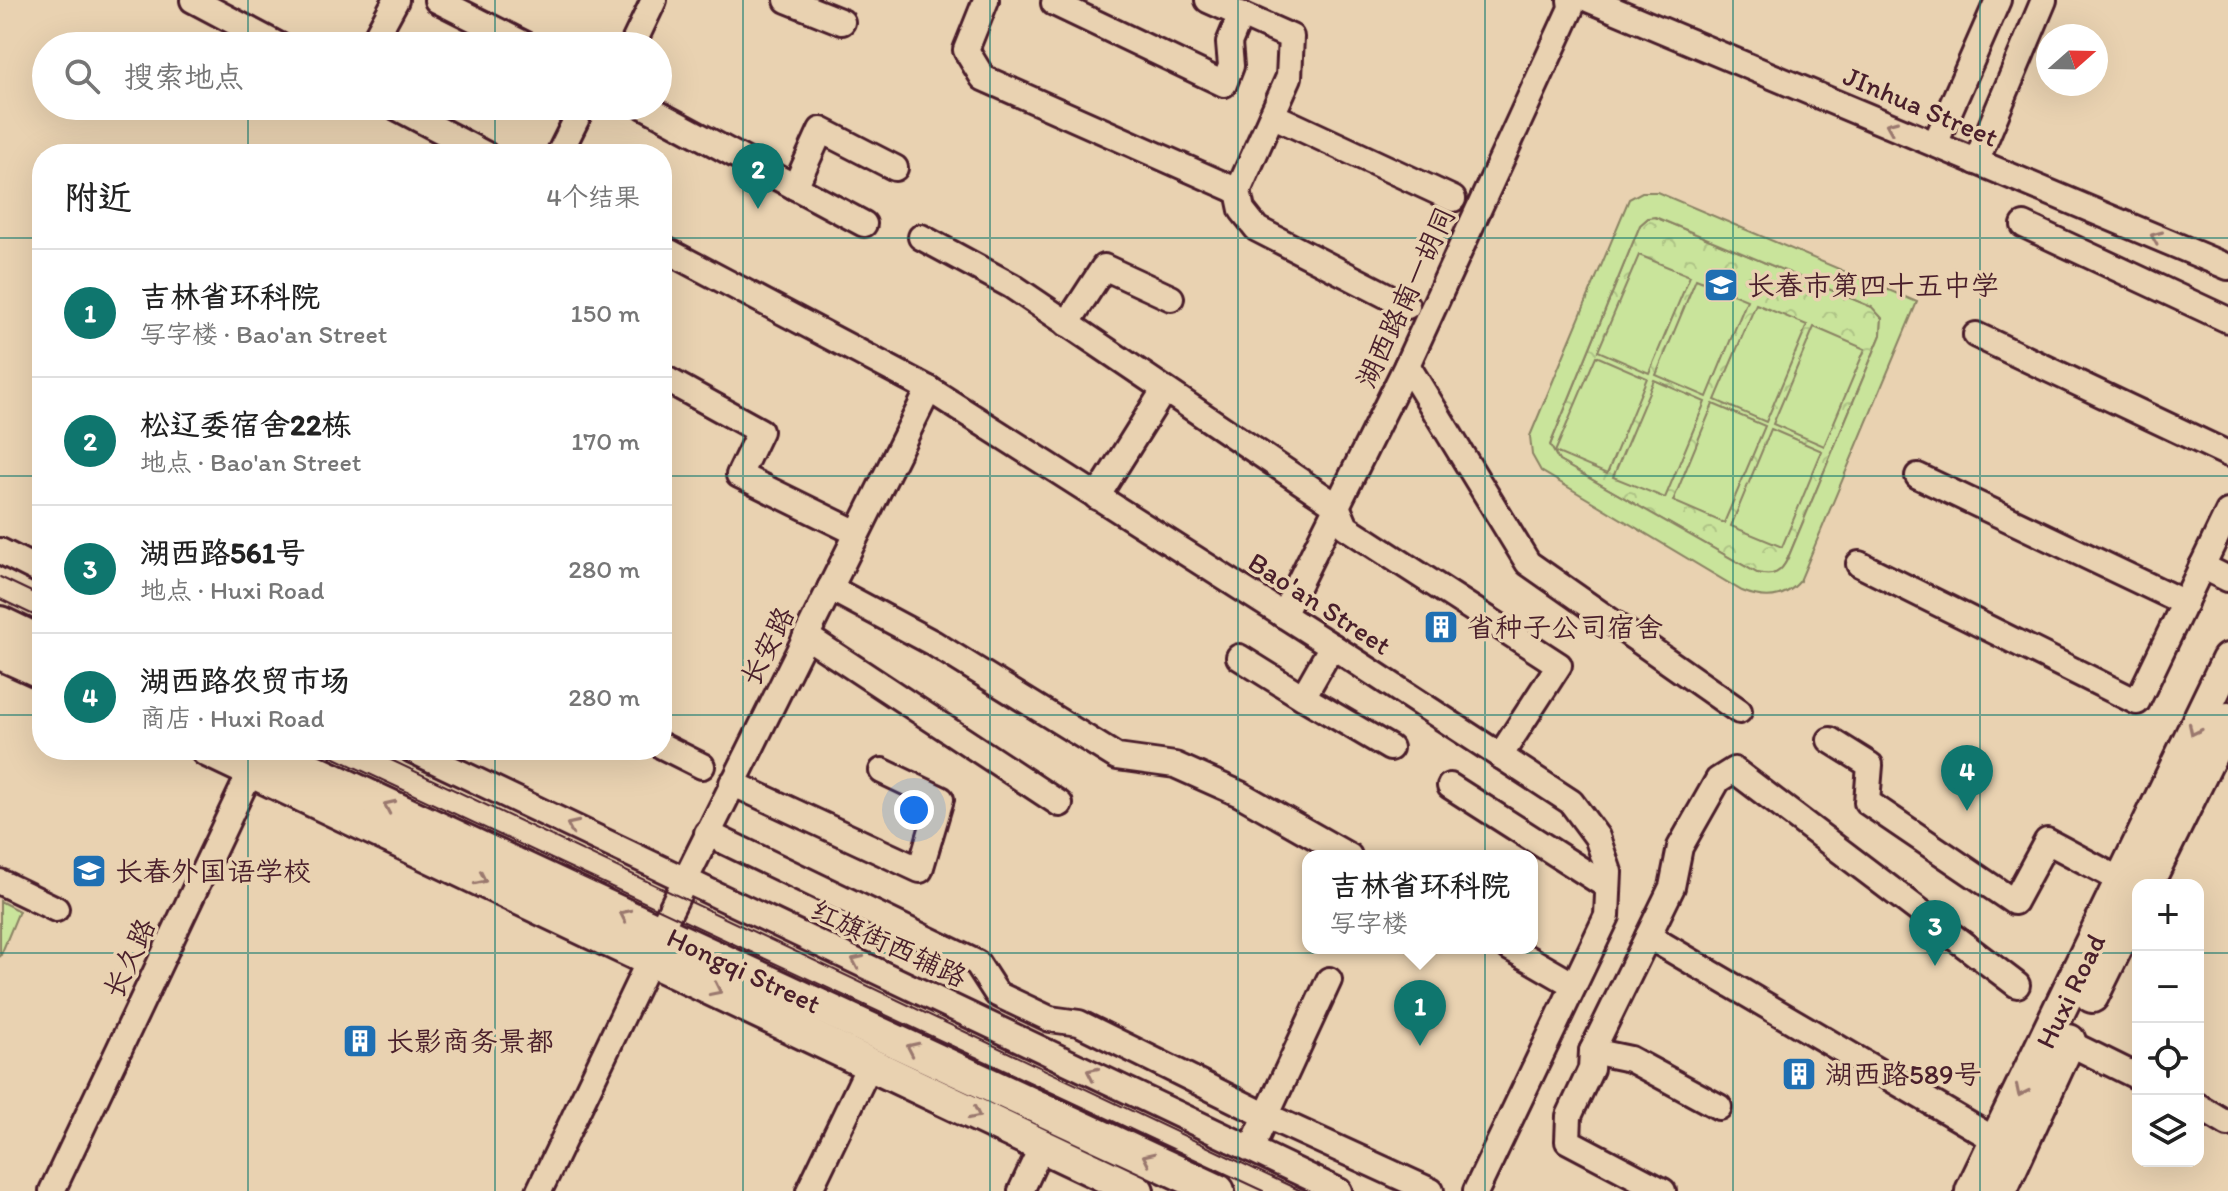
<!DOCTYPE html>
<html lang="zh">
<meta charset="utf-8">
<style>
body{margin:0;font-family:Itim,"LXGW WenKai TC",sans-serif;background:#f2f2f2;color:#222}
.controls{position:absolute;right:24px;bottom:24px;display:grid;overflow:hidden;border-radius:16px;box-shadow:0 8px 32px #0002}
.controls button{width:72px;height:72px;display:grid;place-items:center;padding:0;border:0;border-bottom:2px solid #e0e0e0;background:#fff;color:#222;font:40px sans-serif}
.compass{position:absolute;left:2036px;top:24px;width:72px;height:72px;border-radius:50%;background:#fff;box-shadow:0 8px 32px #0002;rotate:70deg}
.you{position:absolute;left:914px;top:810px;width:28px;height:28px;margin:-20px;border:6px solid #fff;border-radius:50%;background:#1a73e8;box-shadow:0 0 0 12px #1a73e833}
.badge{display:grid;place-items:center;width:52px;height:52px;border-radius:50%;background:#0f766e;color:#fff;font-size:26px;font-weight:700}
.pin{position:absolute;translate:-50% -66px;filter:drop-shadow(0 2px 4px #0008)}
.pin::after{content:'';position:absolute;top:42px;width:28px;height:24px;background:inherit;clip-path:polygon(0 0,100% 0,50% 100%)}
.popup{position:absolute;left:1302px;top:850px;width:236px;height:104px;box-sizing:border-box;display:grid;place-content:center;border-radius:16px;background:#fff;filter:drop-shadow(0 2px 6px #0005);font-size:26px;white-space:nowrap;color:#767676}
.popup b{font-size:30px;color:#222}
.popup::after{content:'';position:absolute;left:50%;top:100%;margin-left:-16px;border:16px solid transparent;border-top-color:#fff}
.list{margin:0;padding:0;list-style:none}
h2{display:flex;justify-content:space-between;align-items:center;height:104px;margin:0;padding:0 32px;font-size:34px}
h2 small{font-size:26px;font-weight:400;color:#767676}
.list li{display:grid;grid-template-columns:52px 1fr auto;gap:24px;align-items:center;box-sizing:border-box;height:128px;padding:0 32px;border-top:2px solid #e0e0e0}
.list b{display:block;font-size:30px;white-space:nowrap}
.list p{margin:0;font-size:26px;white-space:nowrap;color:#767676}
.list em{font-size:26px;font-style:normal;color:#767676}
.icon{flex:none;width:44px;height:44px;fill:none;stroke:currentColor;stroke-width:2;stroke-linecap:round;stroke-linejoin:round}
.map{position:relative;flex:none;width:2228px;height:1191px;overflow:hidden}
.search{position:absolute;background:#fff;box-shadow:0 8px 32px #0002;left:32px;top:32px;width:640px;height:88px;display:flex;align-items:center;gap:20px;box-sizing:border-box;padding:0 28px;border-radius:44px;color:#767676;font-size:30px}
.panel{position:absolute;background:#fff;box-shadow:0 8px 32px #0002;left:32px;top:144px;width:640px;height:616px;border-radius:32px}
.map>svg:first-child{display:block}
.park{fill:url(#park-crowns);stroke:#8a8263;stroke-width:2}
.garden{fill:#c9e49b;stroke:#8a8263;stroke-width:2;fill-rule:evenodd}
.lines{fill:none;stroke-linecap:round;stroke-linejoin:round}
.minor-casing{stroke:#4a1f2b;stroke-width:30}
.major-casing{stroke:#4a1f2b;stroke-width:38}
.minor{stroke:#e9d2b1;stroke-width:24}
.major{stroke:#e9d2b1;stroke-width:32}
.tram{stroke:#4a1f2b;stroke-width:2}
.oneway{stroke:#9a786e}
.grid{fill:none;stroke:#0f766e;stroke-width:2;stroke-opacity:0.55}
.labels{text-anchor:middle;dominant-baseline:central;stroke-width:7;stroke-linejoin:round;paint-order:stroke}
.street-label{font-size:28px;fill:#4a1f2b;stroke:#e9d2b1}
.poi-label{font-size:28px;fill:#4a1f2b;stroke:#e9d2b1;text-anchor:start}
</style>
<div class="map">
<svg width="2228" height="1191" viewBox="0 0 2228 1191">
<defs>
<pattern id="park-crowns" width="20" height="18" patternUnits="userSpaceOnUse" patternTransform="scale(2)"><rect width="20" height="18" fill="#c9e49b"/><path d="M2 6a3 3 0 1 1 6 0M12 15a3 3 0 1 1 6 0" fill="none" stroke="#aec386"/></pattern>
</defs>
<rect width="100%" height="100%" fill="#e9d2b1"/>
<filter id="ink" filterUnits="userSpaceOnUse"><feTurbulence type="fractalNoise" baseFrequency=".0125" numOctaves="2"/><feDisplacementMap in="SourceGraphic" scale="16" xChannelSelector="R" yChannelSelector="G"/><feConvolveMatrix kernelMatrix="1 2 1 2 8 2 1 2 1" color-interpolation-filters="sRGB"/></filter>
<g filter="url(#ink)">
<path class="park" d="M1655 217 1872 307 1882 318 1881 335 1788 558C1781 573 1774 577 1757 573L1559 461 1550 445 1640 225 1648 218Z"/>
<g class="garden">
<path d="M1642 192H1657L1917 302 1800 581C1784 600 1764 600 1742 591L1541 471 1532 455 1530 436 1629 199ZM1655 217 1872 307 1882 318 1881 335 1788 558C1781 573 1774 577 1757 573L1559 461 1550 445 1640 225 1648 218Z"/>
<polygon points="1639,255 1690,276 1649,373 1598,351"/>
<polygon points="1696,279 1747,300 1707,397 1656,375"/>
<polygon points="1756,304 1807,325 1766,422 1715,400"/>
<polygon points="1814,327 1865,349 1824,446 1773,424"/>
<polygon points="1596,356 1647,378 1607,474 1555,452"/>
<polygon points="1654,380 1705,402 1665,498 1613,477"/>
<polygon points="1713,404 1765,426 1724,523 1673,501"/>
<polygon points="1771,429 1822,451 1782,547 1731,526"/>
<polygon points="0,901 19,911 0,957"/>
</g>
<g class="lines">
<g class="minor-casing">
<g id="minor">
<polyline points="193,0 280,46"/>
<polyline points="437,0 528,46"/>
<polyline points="787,0 842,22"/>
<polyline points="986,0 966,50 983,78 1238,191 1242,210 1257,229 1407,306"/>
<polyline points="1056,0 1054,3 1224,84 1231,66 1229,43 1241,14"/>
<polyline points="1208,0 1291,37 1289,77 1238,191"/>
<polyline points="1590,0 2228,267"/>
<polyline points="371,46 396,0"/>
<polyline points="632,46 654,0"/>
<polyline points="394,106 485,154"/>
<polyline points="644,106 864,224"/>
<polyline points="1272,115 1453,199"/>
<polyline points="1935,144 1998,0"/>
<polyline points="559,154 583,106"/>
<polyline points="1976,162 2044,0"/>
<polyline points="795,187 821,130 895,168"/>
<polyline points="2024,225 2228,320"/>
<polyline points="921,237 1012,286 1337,506 1346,527 1559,665 1500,756"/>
<polyline points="662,248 929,389 1332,646 1571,802 1597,837 1609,872 1607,916 1476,1191"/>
<polyline points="1067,324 1104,267 1171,298"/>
<polyline points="1976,335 2228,454"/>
<polyline points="1407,365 1528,563 1739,711"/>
<polyline points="662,377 760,431 739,475 857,533"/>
<polyline points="1918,476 2185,603"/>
<polyline points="1097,497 1164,390"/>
<polyline points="0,551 42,572"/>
<polyline points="1859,564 2137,702 2228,512"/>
<polyline points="2202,566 2228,579"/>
<polyline points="830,588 933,643 1117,757 1175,765 1240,794 1349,856"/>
<polyline points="1283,615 1407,365 1571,8 1570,0"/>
<polyline points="806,636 1060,804"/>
<polyline points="1332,646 1303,697 1390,748"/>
<polyline points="1239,657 1303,697"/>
<polyline points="1830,740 1870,765 1867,802 2014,902 2047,841 2122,881"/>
<polyline points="662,746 702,766"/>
<polyline points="412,750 1339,1191"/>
<polyline points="732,783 920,870 941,799 882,771"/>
<polyline points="1450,786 1608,887"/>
<polyline points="707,833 977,963 997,994 1050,1019 1079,1023 1267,1116 1431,1191"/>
<polyline points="0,882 56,909"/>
<polyline points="660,931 929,389"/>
<polyline points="1648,936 1997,1141"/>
<polyline points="1510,948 1574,985"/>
<polyline points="2069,1043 2138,1077"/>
<polyline points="1592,1051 1630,1059 1719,1107"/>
<polyline points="2198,1106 2228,1124"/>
<polyline points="1251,1149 1329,980"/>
<polyline points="52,1191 258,756"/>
<polyline points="539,1191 650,959"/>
<polyline points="809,1191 870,1064"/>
<polyline points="1021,1191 1042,1146"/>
<polyline points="1663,1191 1568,1141 1569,1116 1591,1069 1592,1051 1672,887 1680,847 1718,780 1734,770 2017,985"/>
</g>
</g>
<g class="major-casing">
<g id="major">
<polyline points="0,623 42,643"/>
<polyline points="0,653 42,672"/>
<polyline points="207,750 1137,1191"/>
<polyline points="269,750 1218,1191"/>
<polyline points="2146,885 2228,719"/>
<polyline points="2092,996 2138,902"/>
<polyline points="1972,1191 2228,660"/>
<polyline points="2000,1191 2069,1041"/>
</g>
</g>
<use href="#minor" class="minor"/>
<use href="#major" class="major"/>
<g class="tram">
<polyline points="0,577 42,597"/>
<polyline points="0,599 42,619"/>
<polyline points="318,750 1263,1191"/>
<polyline points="370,750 1301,1191"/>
</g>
</g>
<defs><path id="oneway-chevron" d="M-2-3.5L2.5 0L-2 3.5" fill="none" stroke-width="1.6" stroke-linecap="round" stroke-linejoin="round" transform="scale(2)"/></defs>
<g class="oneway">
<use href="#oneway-chevron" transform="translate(1891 126) rotate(-157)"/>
<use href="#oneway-chevron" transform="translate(2156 237) rotate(-157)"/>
<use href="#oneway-chevron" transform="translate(2194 730) rotate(116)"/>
<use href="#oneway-chevron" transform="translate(389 806) rotate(-155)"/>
<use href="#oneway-chevron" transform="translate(572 826) rotate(-155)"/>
<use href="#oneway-chevron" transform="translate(481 879) rotate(25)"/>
<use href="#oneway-chevron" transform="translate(625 915) rotate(-155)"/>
<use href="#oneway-chevron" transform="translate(857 961) rotate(-155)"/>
<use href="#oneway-chevron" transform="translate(716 990) rotate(26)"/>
<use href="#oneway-chevron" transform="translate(912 1048) rotate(-155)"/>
<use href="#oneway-chevron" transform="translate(1092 1073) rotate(-155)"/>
<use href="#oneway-chevron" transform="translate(2021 1091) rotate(116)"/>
<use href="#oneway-chevron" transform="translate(975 1114) rotate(26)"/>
<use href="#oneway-chevron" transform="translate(1148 1158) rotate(-155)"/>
</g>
</g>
<path class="grid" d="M248 0V46M495 0V46M743 0V1191M990 0V1191M1238 0V1191M1485 0V1191M1733 0V1191M1980 0V1191M248 106V154M495 106V154M0 238H42M662 238H2228M0 476H42M662 476H2228M0 715H42M662 715H2228M248 750V1191M495 750V1191M0 953H2138M2198 953H2228"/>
<defs>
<g id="school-square" transform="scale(1.8)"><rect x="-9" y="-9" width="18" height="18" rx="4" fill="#1f6fb2" stroke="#e9d2b1"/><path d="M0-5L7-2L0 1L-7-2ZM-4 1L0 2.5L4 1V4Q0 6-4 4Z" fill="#fff"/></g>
<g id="building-square" transform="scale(1.8)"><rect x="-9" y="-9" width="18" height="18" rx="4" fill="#1f6fb2" stroke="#e9d2b1"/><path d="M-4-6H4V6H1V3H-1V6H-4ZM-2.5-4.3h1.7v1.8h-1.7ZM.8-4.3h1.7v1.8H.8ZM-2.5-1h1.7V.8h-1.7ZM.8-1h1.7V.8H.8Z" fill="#fff"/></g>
</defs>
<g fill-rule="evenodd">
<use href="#school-square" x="1721" y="285"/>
<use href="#building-square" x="1441" y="627"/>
<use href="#school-square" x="89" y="871"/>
<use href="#building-square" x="360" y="1041"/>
<use href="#building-square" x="1799" y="1074"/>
</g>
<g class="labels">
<g class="street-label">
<text transform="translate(1921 106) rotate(23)">JInhua Street</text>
<text transform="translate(1405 297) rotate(-65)">湖西路南一胡同</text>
<text transform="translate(1320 603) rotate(33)">Bao'an Street</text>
<text transform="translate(767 646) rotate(-63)">长安路</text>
<text transform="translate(889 943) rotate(25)">红旗街西辅路</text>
<text transform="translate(129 958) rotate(-65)">长久路</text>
<text transform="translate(744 970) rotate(25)">Hongqi Street</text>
<text transform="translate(2070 991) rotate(-64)">Huxi Road</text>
</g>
<g class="poi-label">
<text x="1747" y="285">长春市第四十五中学</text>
<text x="1467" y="627">省种子公司宿舍</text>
<text x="115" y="871">长春外国语学校</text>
<text x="386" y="1041">长影商务景都</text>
<text x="1825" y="1074">湖西路589号</text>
</g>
</g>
</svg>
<div class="controls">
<button>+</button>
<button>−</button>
<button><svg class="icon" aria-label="locate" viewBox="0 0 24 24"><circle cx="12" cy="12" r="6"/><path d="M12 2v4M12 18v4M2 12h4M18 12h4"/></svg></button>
<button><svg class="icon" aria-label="layers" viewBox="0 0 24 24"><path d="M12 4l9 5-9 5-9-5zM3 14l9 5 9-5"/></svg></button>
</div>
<svg class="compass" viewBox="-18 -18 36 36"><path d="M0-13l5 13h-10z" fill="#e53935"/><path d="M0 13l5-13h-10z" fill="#767676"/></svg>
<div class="you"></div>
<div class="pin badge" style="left:1420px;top:1046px">1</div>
<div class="popup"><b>吉林省环科院</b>写字楼</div>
<div class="pin badge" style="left:758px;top:209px">2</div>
<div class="pin badge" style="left:1935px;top:966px">3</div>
<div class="pin badge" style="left:1967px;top:811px">4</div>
<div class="search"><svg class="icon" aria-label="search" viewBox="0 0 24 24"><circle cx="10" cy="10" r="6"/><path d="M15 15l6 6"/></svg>搜索地点</div>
<section class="panel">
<h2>附近<small>4个结果</small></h2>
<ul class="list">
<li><span class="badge">1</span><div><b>吉林省环科院</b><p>写字楼 · Bao'an Street</p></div><em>150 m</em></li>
<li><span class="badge">2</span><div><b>松辽委宿舍22栋</b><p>地点 · Bao'an Street</p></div><em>170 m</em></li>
<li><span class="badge">3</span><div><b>湖西路561号</b><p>地点 · Huxi Road</p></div><em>280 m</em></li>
<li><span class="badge">4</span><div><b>湖西路农贸市场</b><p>商店 · Huxi Road</p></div><em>280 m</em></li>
</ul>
</section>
</div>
